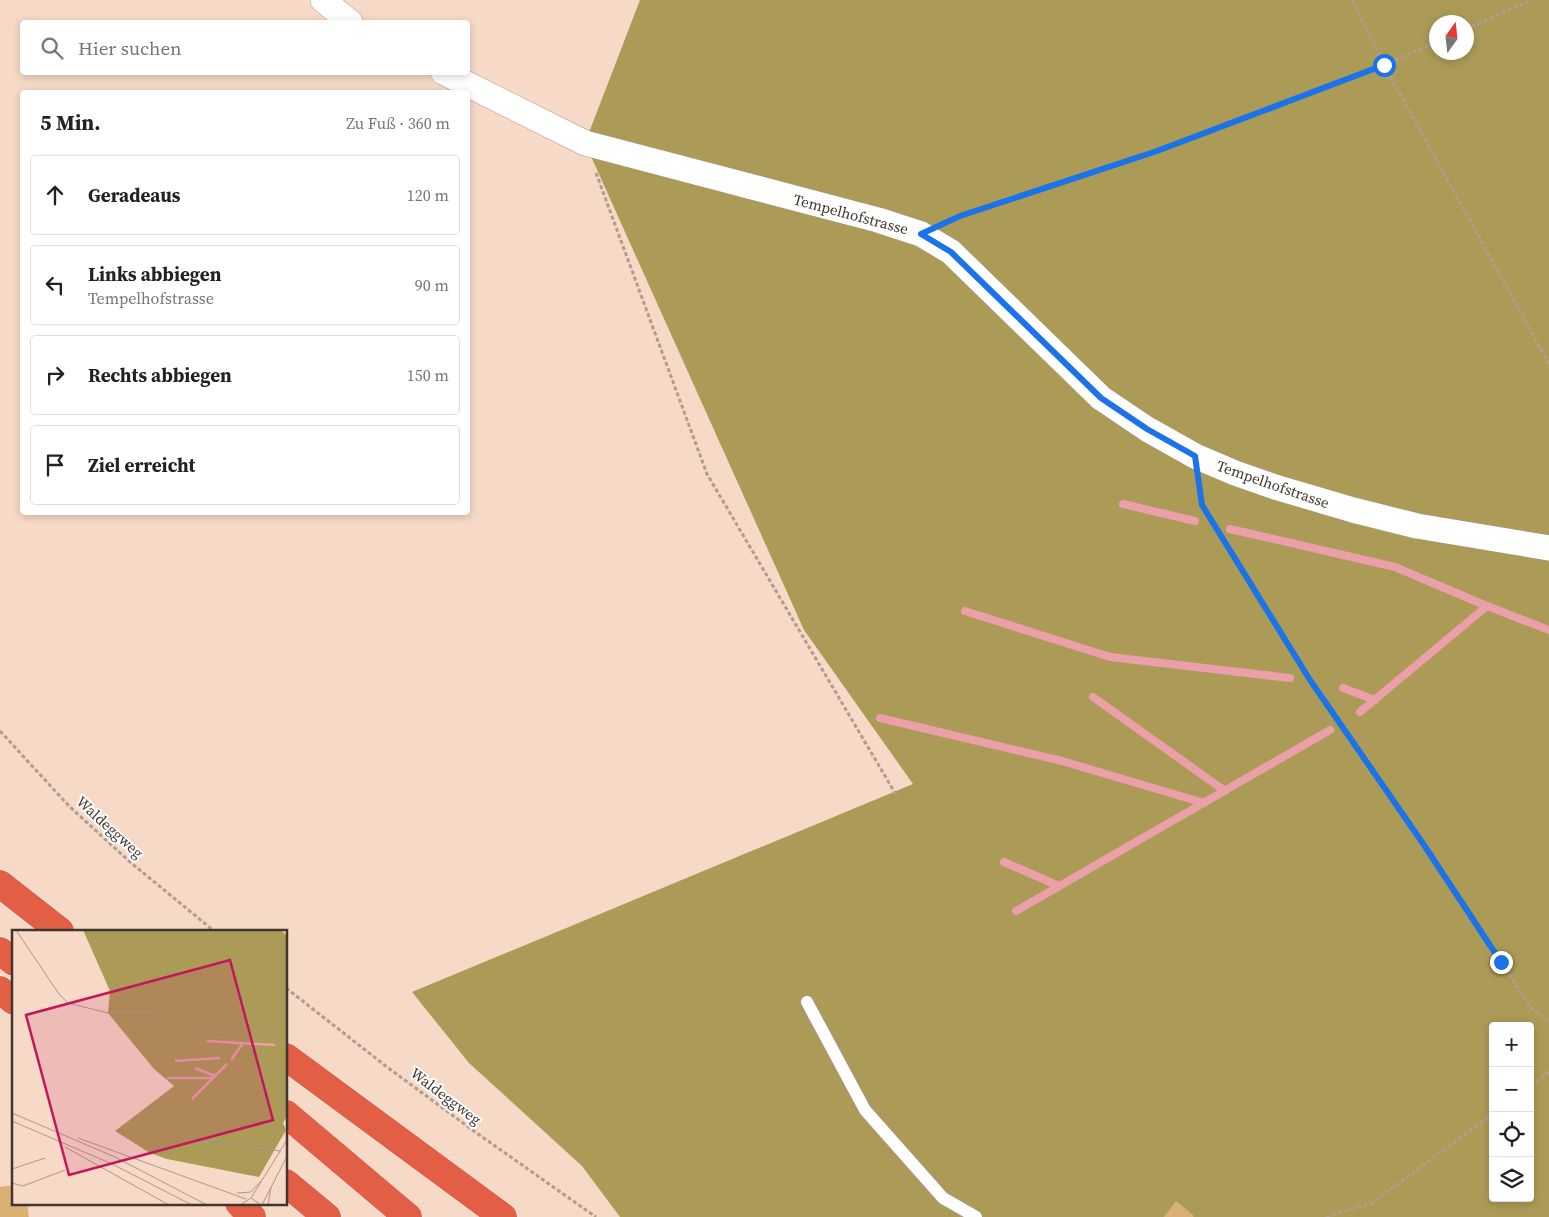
<!DOCTYPE html>
<html lang="de">
<meta charset="utf-8">
<style>
body{margin:0;font-family:"Source Serif 4",serif;background:#f6f6f6;color:#222}
.controls{position:absolute;right:15px;bottom:15px;display:grid;overflow:hidden;border-radius:5px;box-shadow:0 2px 8px #0003}
.controls button{width:45px;height:45px;display:grid;place-items:center;padding:0;border:0;border-bottom:1px solid #e0e0e0;background:#fff;color:#222;font:25px sans-serif}
.compass{position:absolute;left:1429px;top:15px;width:45px;height:45px;border-radius:50%;background:#fff;box-shadow:0 2px 8px #0003;rotate:15deg}
.stop{position:absolute;width:15px;height:15px;margin:-11px;border:4px solid #1a73e8;border-radius:50%;background:#fff}
.stop.end{background:#1a73e8;border-color:#fff;box-shadow:0 1px 5px #0008}
.list{margin:0;padding:0;list-style:none}
h2{display:flex;justify-content:space-between;align-items:center;height:65px;margin:0;padding:0 20px;font-size:21px}
h2 small{font-size:16px;font-weight:400;color:#767676}
.list li{display:grid;grid-template-columns:32px 1fr auto;gap:15px;align-items:center;box-sizing:border-box;height:80px;margin:0 10px 10px;padding:0 10px;border:1px solid #e0e0e0;border-radius:5px}
.list b{display:block;font-size:19px;white-space:nowrap}
.list p{margin:0;font-size:16px;white-space:nowrap;color:#767676}
.list em{font-size:16px;font-style:normal;color:#767676}
.icon{flex:none;width:28px;height:28px;fill:none;stroke:currentColor;stroke-width:2;stroke-linecap:round;stroke-linejoin:round}
.map{position:relative;flex:none;width:1549px;height:1217px;overflow:hidden}
.search{position:absolute;background:#fff;box-shadow:0 2px 8px #0003;left:20px;top:20px;width:450px;height:55px;display:flex;align-items:center;gap:12px;box-sizing:border-box;padding:0 18px;border-radius:5px;color:#767676;font-size:19px}
.panel{position:absolute;background:#fff;box-shadow:0 2px 8px #0003;left:20px;top:90px;width:450px;height:425px;border-radius:5px}
.map>svg:first-child{display:block}
.forest{fill:#ac9b57;fill-rule:evenodd}
.lines{fill:none;stroke-linecap:round;stroke-linejoin:round}
.stream{stroke:#eb9fa8;stroke-width:8}
.building{fill:#dab075}
.service-casing{stroke:#af9484;stroke-width:14}
.minor-casing{stroke:#af9484;stroke-width:26}
.motorway-casing{stroke:#fff;stroke-width:29}
.path{stroke:#b29c8e;stroke-width:3;stroke-dasharray:4 2.5;stroke-linecap:butt}
.service{stroke:#fff;stroke-width:12}
.minor{stroke:#fff;stroke-width:25}
.motorway{stroke:#e25e44;stroke-width:28}
.route{stroke:#1a73e8;stroke-width:6}
.labels{text-anchor:middle;dominant-baseline:central;stroke-width:4;stroke-linejoin:round;paint-order:stroke}
.street-label{font-size:15px;fill:#41362f;stroke:#fff}
.inset-river{fill:none;stroke:#eb9fa8;stroke-width:2.5}
.inset-road{fill:none;stroke:#ae988a;stroke-width:1}
.view{fill:#c2185b;fill-opacity:0.15;stroke:#c2185b;stroke-width:2.5}
.inset-edge{fill:none;stroke:#41362f;stroke-width:2.5}
</style>
<div class="map">
<svg width="1549" height="1217" viewBox="0 0 1549 1217">
<rect width="100%" height="100%" fill="#f6d9c7"/>
<path class="forest" d="M640 0H1549V1217H620L582 1166 469 1063 412 992 913 784 804 630 585 143ZM1436 22H1466V52H1436ZM1493 1026H1530V1198H1493Z"/>
<g class="lines">
<g class="stream">
<polyline points="1123,504 1195,521"/>
<polyline points="1230,529 1395,567 1487,606 1549,630"/>
<polyline points="965,611 1110,657 1290,678"/>
<polyline points="1343,688 1375,700"/>
<polyline points="1093,697 1225,791"/>
<polyline points="1360,712 1487,606"/>
<polyline points="880,718 1062,761 1204,803"/>
<polyline points="1004,862 1059,886"/>
<polyline points="1016,911 1330,730"/>
</g>
</g>
<g class="building">
<polygon points="14,1185 14,1203 27,1203 29,1217 0,1217 0,1187"/>
<polygon points="1176,1201 1194,1216 1193,1217 1164,1217"/>
</g>
<g class="lines">
<g class="service-casing">
<polyline id="service" points="807,1002 865,1110 943,1198 976,1217"/>
</g>
<g class="minor-casing">
<g id="minor">
<polyline points="323,0 350,22"/>
<polyline points="443,72 585,143 878,220 921,234 951,252 1101,398 1147,429 1195,456 1235,473 1275,487 1353,510 1417,526 1549,548"/>
</g>
</g>
<g class="motorway-casing">
<g id="motorway">
<polyline points="0,884 60,931"/>
<polyline points="0,951 14,962"/>
<polyline points="0,990 14,1001"/>
<polyline points="286,1057 503,1217"/>
<polyline points="286,1114 408,1217"/>
<polyline points="286,1183 327,1217"/>
<polyline points="239,1203 252,1217"/>
</g>
</g>
<g class="path">
<polyline points="1353,0 1384,65 1549,364"/>
<polyline points="1466,29 1532,0"/>
<polyline points="596,173 707,474 898,798"/>
<polyline points="949,221 960,216 1157,151 1384,65 1436,42"/>
<polyline points="1200,487 1203,505 1310,680 1425,845 1531,1008 1549,1022"/>
<polyline points="0,731 69,806 130,862 214,931"/>
<polyline points="286,988 387,1067 478,1134 596,1217"/>
<polyline points="1530,1086 1549,1072"/>
<polyline points="1326,1217 1372,1203 1493,1114"/>
</g>
<use href="#service" class="service"/>
<use href="#minor" class="minor"/>
<use href="#motorway" class="motorway"/>
</g>
<g class="lines">
<polyline class="route" points="1384,65 1157,151 960,216 921,234 951,252 1101,398 1147,429 1195,456 1202,505 1310,680 1424,845 1501,962"/>
</g>
<g class="labels">
<g class="street-label">
<text transform="translate(851 214) rotate(15)">Tempelhofstrasse</text>
<text transform="translate(1273 484) rotate(19)">Tempelhofstrasse</text>
<text transform="translate(110 827) rotate(42)">Waldeggweg</text>
<text transform="translate(446 1096) rotate(37)">Waldeggweg</text>
</g>
</g>
<g transform="translate(12 930)">
<rect width="275" height="275" fill="#f6d9c7"/>
<path d="M71 0H269L275 6V186L271 193 274 200 247 247 155 229 138 223 103 201 162 156 142 139 96 83 98 61Z" fill="#ac9b57"/>
<path class="inset-river" d="M195 111 263 115M219 130 231 113M163 131 208 128M183 138 203 146M155 148H200M180 169 215 134"/>
<path class="inset-road" d="M4 0 47 64 56 73 96 83H144L173 98 194 103 250 101 260 106 275 122M0 183 103 227 195 275M156 188 181 209 202 215H230L268 221M0 191 100 234 180 275M66 208 234 269M53 217 157 275M0 239 33 228M0 253 11 256 53 240M225 263 239 262 249 251M239 268 275 210M228 275 239 268 249 275M250 275 275 226M256 275 259 257"/>
<path class="view" d="M218 30 261 190 57 245 14 85Z"/>
<rect width="275" height="275" class="inset-edge"/>
</g>
</svg>
<div class="controls">
<button>+</button>
<button>−</button>
<button><svg class="icon" aria-label="locate" viewBox="0 0 24 24"><circle cx="12" cy="12" r="6"/><path d="M12 2v4M12 18v4M2 12h4M18 12h4"/></svg></button>
<button><svg class="icon" aria-label="layers" viewBox="0 0 24 24"><path d="M12 4l9 5-9 5-9-5zM3 14l9 5 9-5"/></svg></button>
</div>
<svg class="compass" viewBox="-18 -18 36 36"><path d="M0-13l5 13h-10z" fill="#e53935"/><path d="M0 13l5-13h-10z" fill="#767676"/></svg>
<div class="stop" style="left:1384px;top:65px"></div>
<div class="stop end" style="left:1501px;top:962px"></div>
<div class="search"><svg class="icon" aria-label="search" viewBox="0 0 24 24"><circle cx="10" cy="10" r="6"/><path d="M15 15l6 6"/></svg>Hier suchen</div>
<section class="panel">
<h2>5 Min.<small>Zu Fuß · 360 m</small></h2>
<ul class="list">
<li><svg class="icon" aria-label="ahead" viewBox="0 0 24 24"><path d="M12 20V5M6 11l6-6 6 6"/></svg><div><b>Geradeaus</b></div><em>120 m</em></li>
<li><svg class="icon" aria-label="left" viewBox="0 0 24 24"><path d="M17 20v-9H6M10 6l-5 5 5 5"/></svg><div><b>Links abbiegen</b><p>Tempelhofstrasse</p></div><em>90 m</em></li>
<li><svg class="icon" aria-label="right" viewBox="0 0 24 24"><path d="M7 20v-9h11M14 6l5 5-5 5"/></svg><div><b>Rechts abbiegen</b></div><em>150 m</em></li>
<li><svg class="icon" aria-label="arrive" viewBox="0 0 24 24"><path d="M6 21V4h12l-3 4 3 4H6"/></svg><div><b>Ziel erreicht</b></div></li>
</ul>
</section>
</div>
